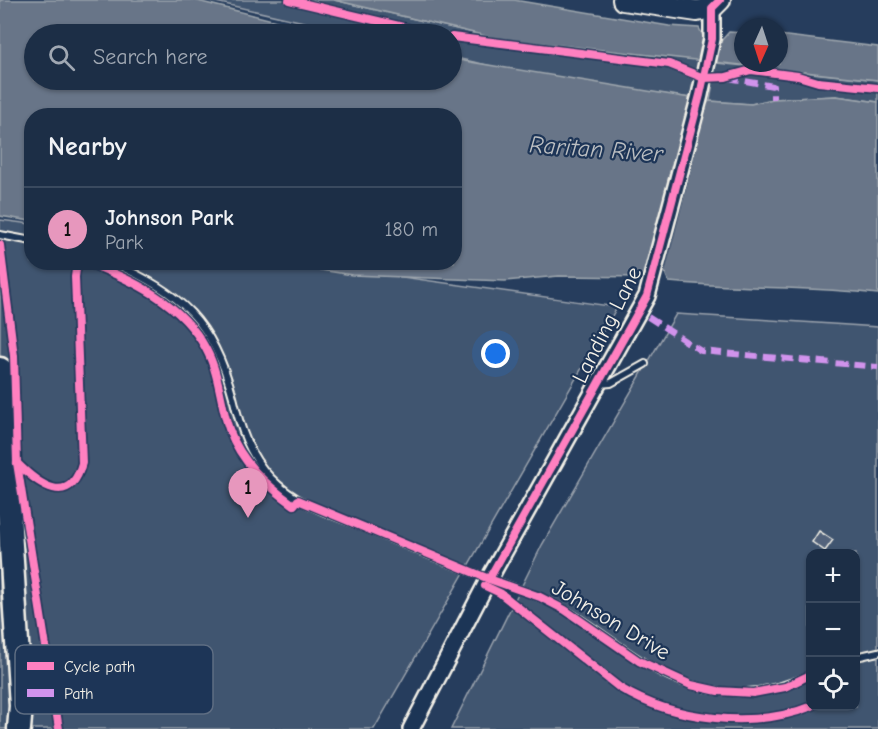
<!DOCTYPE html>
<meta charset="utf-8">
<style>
body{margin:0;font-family:"Comic Neue",sans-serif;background:#25364d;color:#f1f3f6}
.controls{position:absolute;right:18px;bottom:18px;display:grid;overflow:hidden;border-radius:12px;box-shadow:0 2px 4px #0004}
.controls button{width:54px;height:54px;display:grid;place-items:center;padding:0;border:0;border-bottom:2px solid #3a4a5f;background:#1c2e46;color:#f1f3f6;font:30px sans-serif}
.compass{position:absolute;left:734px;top:18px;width:54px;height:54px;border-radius:50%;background:#1c2e46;box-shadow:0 2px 4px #0004;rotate:183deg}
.you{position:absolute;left:496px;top:354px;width:21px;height:21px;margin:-15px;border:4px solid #fff;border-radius:50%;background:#1a73e8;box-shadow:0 0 0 9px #1a73e833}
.badge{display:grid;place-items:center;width:39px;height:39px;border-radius:50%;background:#e797bd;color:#111;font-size:20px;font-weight:700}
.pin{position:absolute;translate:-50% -50px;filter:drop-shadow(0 2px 3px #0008)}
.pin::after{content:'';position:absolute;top:32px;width:21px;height:18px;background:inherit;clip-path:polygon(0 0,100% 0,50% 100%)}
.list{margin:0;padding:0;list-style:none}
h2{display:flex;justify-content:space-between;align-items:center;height:78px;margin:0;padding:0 24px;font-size:26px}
h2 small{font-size:20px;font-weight:400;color:#a0a8b3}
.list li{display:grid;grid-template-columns:39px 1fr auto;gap:18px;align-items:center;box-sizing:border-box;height:84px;padding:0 24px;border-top:2px solid #3a4a5f}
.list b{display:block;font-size:22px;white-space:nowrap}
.list p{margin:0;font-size:20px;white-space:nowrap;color:#a0a8b3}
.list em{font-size:20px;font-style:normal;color:#a0a8b3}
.icon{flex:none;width:33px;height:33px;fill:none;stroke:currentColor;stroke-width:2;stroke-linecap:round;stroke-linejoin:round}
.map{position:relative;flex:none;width:878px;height:729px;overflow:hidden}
.search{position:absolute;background:#1c2e46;box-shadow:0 2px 4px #0004;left:24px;top:24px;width:438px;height:66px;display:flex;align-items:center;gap:15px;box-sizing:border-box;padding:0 21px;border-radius:33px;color:#a0a8b3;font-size:22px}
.panel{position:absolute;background:#1c2e46;box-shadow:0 2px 4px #0004;left:24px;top:108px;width:438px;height:162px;border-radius:24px}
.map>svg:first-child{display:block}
.green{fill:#40546f;stroke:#9aa2ac;stroke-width:1.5;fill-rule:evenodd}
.water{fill:#677588;stroke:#9fa7ae;stroke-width:1.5}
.pier{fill:#263d5d}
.building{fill:#52647b;stroke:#f4f1e8;stroke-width:1.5}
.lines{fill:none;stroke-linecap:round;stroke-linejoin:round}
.service-casing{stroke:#f4f1e8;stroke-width:10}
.tertiary-casing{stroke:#f4f1e8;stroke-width:20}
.primary-casing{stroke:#f4f1e8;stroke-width:24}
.motorway-casing{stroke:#f4f1e8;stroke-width:27}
.service{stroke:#1d3557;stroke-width:6}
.tertiary{stroke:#1d3557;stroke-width:15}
.primary{stroke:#1d3557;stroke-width:20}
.motorway{stroke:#1d3557;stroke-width:22}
.quiet{stroke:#d193ec;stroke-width:6;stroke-dasharray:12 6;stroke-linecap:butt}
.cycleway-casing{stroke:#1d3557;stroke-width:11}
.cycleway{stroke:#ff80c0;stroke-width:8}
.labels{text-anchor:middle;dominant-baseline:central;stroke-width:4.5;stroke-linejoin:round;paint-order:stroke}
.street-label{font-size:22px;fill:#f4f1e8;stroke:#1d3557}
.water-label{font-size:24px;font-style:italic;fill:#bcbfc2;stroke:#1d3557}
.key{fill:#1d3557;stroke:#5e6d82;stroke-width:1.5}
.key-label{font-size:16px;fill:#f4f1e8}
</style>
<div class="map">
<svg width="878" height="729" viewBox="0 0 878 729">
<rect width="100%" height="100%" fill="#263d5d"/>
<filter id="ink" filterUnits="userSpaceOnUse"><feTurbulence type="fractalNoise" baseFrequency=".0167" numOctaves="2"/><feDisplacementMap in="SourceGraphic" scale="12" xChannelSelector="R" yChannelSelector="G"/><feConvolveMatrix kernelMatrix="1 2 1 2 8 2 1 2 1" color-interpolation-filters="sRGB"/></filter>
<g filter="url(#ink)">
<g class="green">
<polygon points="207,0 334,0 495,38 701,60 690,98 521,73 452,57 452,34 356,34"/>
<polygon points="716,63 878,80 878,102 836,96 773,99 751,104 710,101"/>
<polygon points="0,220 31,224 32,262 302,263 617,307 374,729 0,729"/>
<path d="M676 314 878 327V729H451L542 545ZM810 554H856V706H810Z"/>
</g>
<g class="water">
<path d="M0 0H194L327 34H34V80H452V59L690 98 694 105 705 107 709 101 751 104 773 99 836 96 878 102V294C809 286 739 289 669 282L665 273 648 269 644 277 559 276 505 281 352 275 277 263 454 262V116H32L31 221 0 216Z"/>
<polygon points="334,0 514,0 669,26 699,28 705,40 721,41 729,32 743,33 743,63 779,63 779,35 878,47 878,80 495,38"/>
</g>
<polygon class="pier" points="709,99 664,276 648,273 704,104"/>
<polygon class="building" points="819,531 833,540 825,551 812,542"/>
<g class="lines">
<g class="service-casing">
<g id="service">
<polyline points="669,64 703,78"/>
<polyline points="0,235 32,241"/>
<path d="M111 262C182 294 213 321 233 397 240 427 249 456 271 478 295 503 327 513 358 525 401 543 444 562 488 578 514 588 540 595 564 609 607 634 643 670 692 685 733 698 772 693 810 675"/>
<polyline points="599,384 611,383 645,364"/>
<polyline points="856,657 878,652"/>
</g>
</g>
<g class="tertiary-casing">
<polyline id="tertiary" points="411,729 485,586 647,296 700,95 712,39 712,8"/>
</g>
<g class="primary-casing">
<polyline id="primary" points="623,0 697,11 712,8 720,0"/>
</g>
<g class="motorway-casing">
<polyline id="motorway" points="0,369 21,706 19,729"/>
</g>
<use href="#service" class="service"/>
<use href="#tertiary" class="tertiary"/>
<use href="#primary" class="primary"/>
<use href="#motorway" class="motorway"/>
<g class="quiet">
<polyline points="728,78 773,86 773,99"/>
<polyline points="648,317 701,351 878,367"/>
</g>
<g class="cycleway-casing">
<g id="cycleway">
<polyline points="289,0 433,34"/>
<polyline points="452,37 669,64 704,78 726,77 751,70 798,76 818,82 878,88"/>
<polyline points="0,245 14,356 17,463 59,729"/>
<path d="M86 262C133 280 182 303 206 349 220 375 220 403 229 429 241 462 266 485 294 505L298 500 489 579 540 597 565 610 639 661 691 685 718 691 753 693 785 687 810 675"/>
<path d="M17 463C39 485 70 508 82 463L75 277 77 262"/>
<polyline points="489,579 647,296 700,95 712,39 712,8 720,0"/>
<path d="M485 586 500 593 620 688C674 721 756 729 812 706"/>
</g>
</g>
<use href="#cycleway" class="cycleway"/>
</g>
</g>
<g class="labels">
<g class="street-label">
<text transform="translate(607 325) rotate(-63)">Landing Lane</text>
<text transform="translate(611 620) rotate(31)">Johnson Drive</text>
</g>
<g class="water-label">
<text transform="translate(596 149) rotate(4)">Raritan River</text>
</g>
</g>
<rect x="15" y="645" width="198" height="69" rx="9" class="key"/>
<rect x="27" y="662" width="27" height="8" fill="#ff80c0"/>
<rect x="27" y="689" width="27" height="8" fill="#d193ec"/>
<g class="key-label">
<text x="64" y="672">Cycle path</text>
<text x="64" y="699">Path</text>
</g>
</svg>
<div class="controls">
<button>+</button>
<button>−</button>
<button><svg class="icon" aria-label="locate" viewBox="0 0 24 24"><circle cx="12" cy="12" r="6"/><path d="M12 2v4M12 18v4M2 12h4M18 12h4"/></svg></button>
</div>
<svg class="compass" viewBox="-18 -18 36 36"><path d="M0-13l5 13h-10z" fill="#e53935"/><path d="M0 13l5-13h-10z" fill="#a0a8b3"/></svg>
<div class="you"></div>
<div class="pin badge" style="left:248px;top:518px">1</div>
<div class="search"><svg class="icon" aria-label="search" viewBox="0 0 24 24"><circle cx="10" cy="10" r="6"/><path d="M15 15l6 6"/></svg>Search here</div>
<section class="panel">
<h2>Nearby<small></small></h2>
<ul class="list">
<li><span class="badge">1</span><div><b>Johnson Park</b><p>Park</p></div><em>180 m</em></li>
</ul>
</section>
</div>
